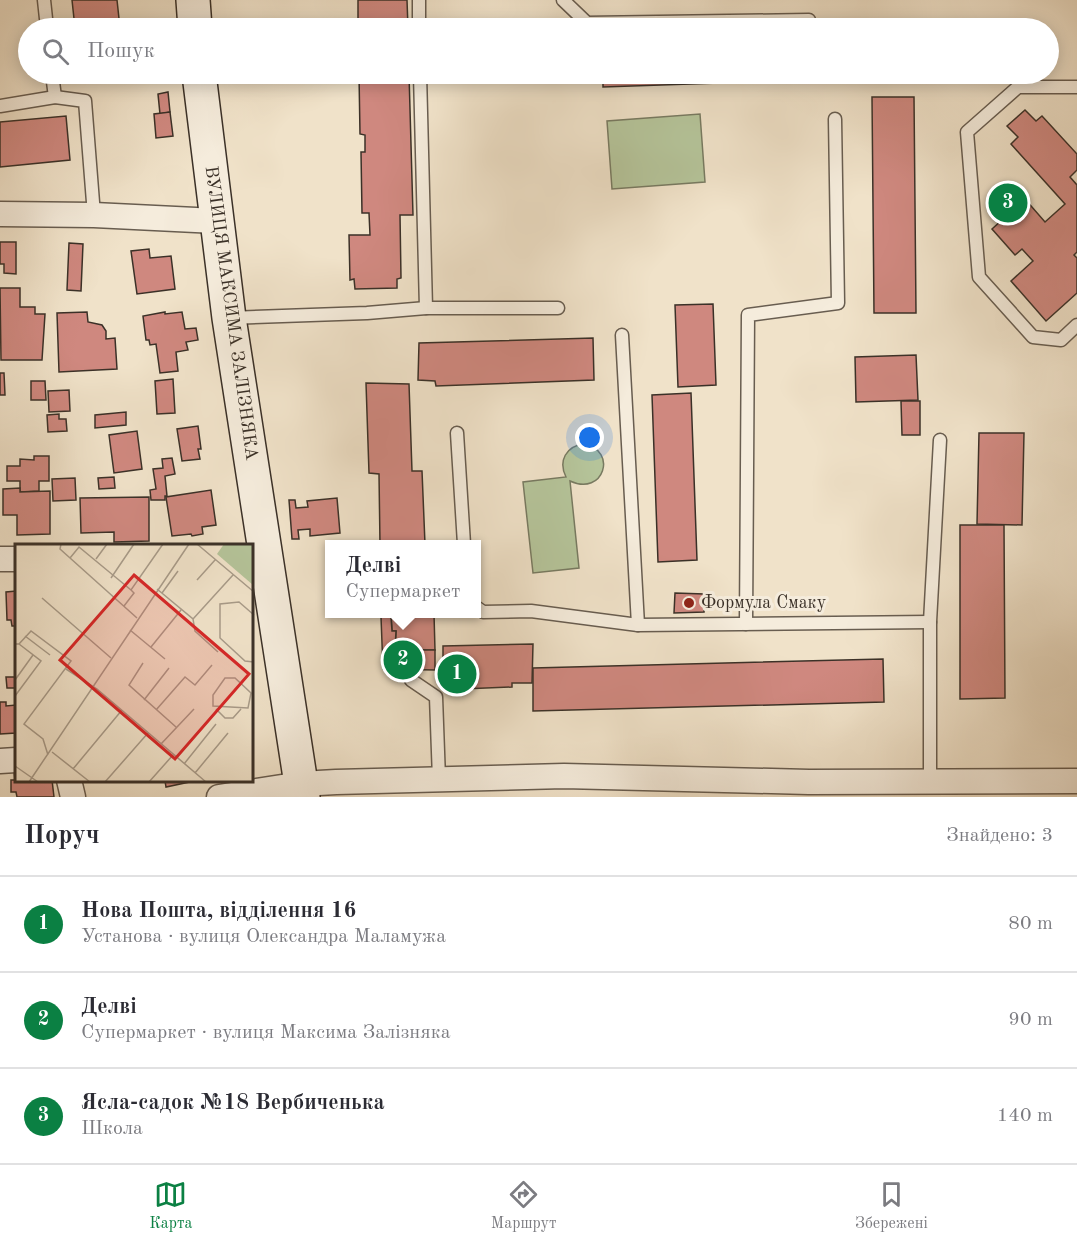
<!DOCTYPE html>
<html lang="uk">
<meta charset="utf-8">
<style>
body{margin:0;font-family:"Old Standard TT",serif;background:#f7f7f7;color:#2b2b33}
.you{position:absolute;left:590px;top:438px;width:21px;height:21px;margin:-15px;border:4px solid #fff;border-radius:50%;background:#1a73e8;box-shadow:0 0 0 9px #1a73e833}
.badge{display:grid;place-items:center;width:39px;height:39px;border-radius:50%;background:#0b8043;color:#fff;font-size:20px;font-weight:700}
.pin{position:absolute;translate:-50% -50%;border:3px solid #fff;box-shadow:0 2px 6px #0006}
.popup{position:absolute;left:325px;top:540px;width:156px;height:78px;box-sizing:border-box;display:grid;place-content:center;border-radius:0px;background:#fff;filter:drop-shadow(0 2px 4px #0005);font-size:20px;white-space:nowrap;color:#7c7c81}
.popup b{font-size:22px;color:#2b2b33}
.popup::after{content:'';position:absolute;left:50%;top:100%;margin-left:-12px;border:12px solid transparent;border-top-color:#fff}
.list{margin:0;padding:0;list-style:none}
h2{display:flex;justify-content:space-between;align-items:center;height:78px;margin:0;padding:0 24px;font-size:26px}
h2 small{font-size:20px;font-weight:400;color:#7c7c81}
.list li{display:grid;grid-template-columns:39px 1fr auto;gap:18px;align-items:center;box-sizing:border-box;height:96px;padding:0 24px;border-top:2px solid #e1e1e2}
.list b{display:block;font-size:22px;white-space:nowrap}
.list p{margin:0;font-size:20px;white-space:nowrap;color:#7c7c81}
.list em{font-size:20px;font-style:normal;color:#7c7c81}
.icon{flex:none;width:33px;height:33px;fill:none;stroke:currentColor;stroke-width:2;stroke-linecap:round;stroke-linejoin:round}
.map{position:relative;flex:none;width:1077px;height:797px;overflow:hidden}
.search{position:absolute;background:#fff;box-shadow:0 3px 15px #0003;left:18px;right:18px;top:18px;height:66px;display:flex;align-items:center;gap:15px;box-sizing:border-box;padding:0 21px;border-radius:33px;color:#7c7c81;font-size:22px}
.sheet{height:366px;background:#fff}
nav{display:flex;justify-content:space-around;align-items:center;box-sizing:border-box;height:84px;border-top:2px solid #e1e1e2;background:#fff;font-size:16px;color:#7c7c81}
nav a{display:grid;justify-items:center;gap:3px}
nav .on{color:#0b8043}
.map>svg:first-child{display:block}
.green{fill:#b5c49a;stroke:#787a61;stroke-width:1.5}
.building{fill:#cf887f;stroke:#3b3128;stroke-width:1.5}
.lines{fill:none;stroke-linecap:round;stroke-linejoin:round}
.lane-casing{stroke:#685d50;stroke-width:15}
.street-casing{stroke:#685d50;stroke-width:27}
.secondary-casing{stroke:#3b3128;stroke-width:36}
.lane{stroke:#f5ecdc;stroke-width:12}
.street{stroke:#f5ecdc;stroke-width:24}
.secondary{stroke:#f5ecdc;stroke-width:33}
.poi-dot{fill:#8f2418;stroke:#f5ecdc;stroke-width:2}
.labels{text-anchor:middle;dominant-baseline:central;stroke-width:6;stroke-linejoin:round;paint-order:stroke}
.street-label{font-size:18px;fill:#3b3128;stroke:#f5ecdc}
.poi-label{font-size:18px;fill:#3b3128;stroke:#f5ecdc;text-anchor:start}
.inset-road{fill:none;stroke:#a89b89;stroke-width:1.5}
.view{fill:#d62828;fill-opacity:0.15;stroke:#d62828;stroke-width:3}
.inset-edge{fill:none;stroke:#3b3128;stroke-width:3}
</style>
<div class="map">
<svg width="1077" height="797" viewBox="0 0 1077 797">
<rect width="100%" height="100%" fill="#f0e2c9"/>
<filter id="stains"><feTurbulence type="fractalNoise" baseFrequency=".00333" numOctaves="4"/><feColorMatrix values="0 0 0 0 .2 0 0 0 0 .09 0 0 0 0 .02 0 0 0 .5 -.17"/></filter>
<radialGradient id="worn" r=".72"><stop offset=".6" stop-color="#630" stop-opacity="0"/><stop offset="1" stop-color="#630" stop-opacity=".3"/></radialGradient>
<g class="green">
<polygon points="700,114 705,182 612,189 607,121"/>
<path d="M584 444C618 450 604 497 570 481L579 568 533 573 523 482 566 477C558 461 566 446 584 444Z"/>
</g>
<g class="building">
<polygon points="72,0 117,0 120,28 75,28"/>
<polygon points="358,0 407,0 408,28 358,28"/>
<polygon points="359,74 409,74 413,215 400,215 401,278 397,279 397,288 355,289 354,279 350,280 349,235 370,235 369,213 362,213 361,152 365,152 365,135 360,134"/>
<polygon points="603,74 837,74 837,79 603,87"/>
<polygon points="168,92 170,112 160,114 158,94"/>
<polygon points="872,97 914,97 916,313 874,313"/>
<polygon points="1025,110 1036,121 1042,116 1077,154 1077,170 1070,177 1077,185 1077,252 1074,255 1077,258 1077,293 1046,321 1011,281 1033,261 1022,249 1015,255 992,229 1025,199 1045,222 1065,204 1011,144 1018,137 1007,126"/>
<polygon points="170,112 173,136 156,138 154,114"/>
<polygon points="66,116 70,160 0,167 0,122"/>
<polygon points="0,242 16,242 16,274 4,273 4,264 0,264"/>
<polygon points="69,243 83,244 81,291 67,290"/>
<polygon points="149,249 150,258 171,256 175,289 137,294 131,251"/>
<polygon points="0,288 20,288 20,307 35,307 35,314 45,314 42,360 1,360"/>
<polygon points="713,304 716,385 678,387 675,305"/>
<polygon points="87,312 88,322 102,325 106,331 106,339 115,338 117,369 59,372 57,313"/>
<polygon points="165,312 165,314 182,312 185,329 196,328 198,340 186,342 188,350 176,352 178,371 160,373 156,344 150,345 149,340 146,340 143,316"/>
<polygon points="593,338 594,380 436,386 435,381 418,380 419,343"/>
<polygon points="916,355 918,400 856,402 855,357"/>
<polygon points="0,373 4,373 5,395 0,395"/>
<polygon points="173,379 175,413 157,414 155,381"/>
<polygon points="31,381 45,381 46,400 31,400"/>
<polygon points="366,383 409,384 412,471 422,471 425,544 380,544 379,474 369,473"/>
<polygon points="69,390 70,411 49,412 48,391"/>
<polygon points="691,393 697,560 658,562 652,395"/>
<polygon points="901,401 920,401 920,435 902,435"/>
<polygon points="126,412 126,425 95,428 95,415"/>
<polygon points="59,414 59,419 66,419 67,431 48,432 47,415"/>
<polygon points="198,426 201,449 198,449 200,459 182,461 177,429"/>
<polygon points="137,431 142,469 114,473 109,435"/>
<polygon points="979,433 1024,433 1022,525 977,524"/>
<polygon points="34,456 49,456 49,481 39,481 39,491 20,492 20,481 7,481 7,466 20,466 20,459 34,460"/>
<polygon points="172,458 175,474 165,476 167,496 165,496 165,500 151,500 150,490 156,489 153,469 163,468 162,459"/>
<polygon points="114,477 115,488 99,489 98,478"/>
<polygon points="75,478 76,500 53,501 52,479"/>
<polygon points="20,488 20,492 50,491 50,534 17,535 17,515 3,515 3,489"/>
<polygon points="211,490 216,525 202,527 203,534 192,536 191,534 172,536 166,497"/>
<polygon points="149,497 149,541 114,542 114,532 81,533 80,498"/>
<polygon points="337,498 340,533 310,536 310,529 298,530 299,539 292,539 289,500 295,500 296,508 308,507 307,501"/>
<polygon points="960,525 1004,525 1005,698 960,699"/>
<polygon points="16,591 16,626 12,626 11,620 7,620 6,592"/>
<polygon points="675,593 704,594 704,612 674,613"/>
<polygon points="391,614 434,614 435,650 395,650 396,631 392,631"/>
<polygon points="381,617 391,617 392,631 396,631 395,650 435,650 435,670 383,669"/>
<polygon points="533,644 532,683 512,683 512,687 462,689 462,685 443,686 443,646"/>
<polygon points="883,659 884,702 533,711 533,668"/>
<polygon points="6,677 16,677 16,688 7,688"/>
<polygon points="0,702 6,702 6,706 16,705 16,733 0,734"/>
<polygon points="14,770 16,770 16,780 52,780 54,797 17,797 16,792 11,792 11,780 15,780"/>
<polygon points="160,780 199,780 166,787 165,781"/>
</g>
<g class="lines">
<g class="lane-casing">
<g id="lane">
<polyline points="44,0 47,28"/>
<polyline points="419,0 419,28"/>
<polyline points="563,0 587,23 809,20"/>
<polyline points="420,74 426,308"/>
<polyline points="1077,87 1018,87 967,132 979,277 1033,337 1061,340 1077,325"/>
<polyline points="55,97 85,101 94,215"/>
<polyline points="0,106 55,97 52,74"/>
<polyline points="229,318 367,313 426,308 558,308"/>
<polyline points="622,335 638,625"/>
<polyline points="457,433 464,544"/>
<polyline points="476,607 483,612 531,611 638,625 930,622"/>
<polyline points="746,624 748,315 838,303 835,119"/>
<polyline points="411,680 436,697 439,779"/>
<polyline points="930,781 930,622 940,440"/>
</g>
</g>
<g class="street-casing">
<g id="street">
<polyline points="0,214 94,215 216,221"/>
<polyline points="0,559 16,559"/>
<polyline points="0,761 16,760"/>
<polyline points="69,780 73,797"/>
<polyline points="219,797 301,784 336,782 564,776 809,782 1077,781"/>
</g>
</g>
<g class="secondary-casing">
<g id="secondary">
<polyline points="193,0 195,28"/>
<polyline points="199,74 229,318 303,797"/>
</g>
</g>
<use href="#lane" class="lane"/>
<use href="#street" class="street"/>
<use href="#secondary" class="secondary"/>
</g>
<circle class="poi-dot" cx="689" cy="603" r="6"/>
<g class="labels">
<g class="street-label">
<text transform="translate(231 313) rotate(82)">ВУЛИЦЯ МАКСИМА ЗАЛІЗНЯКА</text>
</g>
<g class="poi-label">
<text x="701" y="603">Формула Смаку</text>
</g>
</g>
<g transform="translate(15 544)">
<rect width="238" height="238" fill="#f0e2c9"/>
<path d="M209 0H238V41L202 10Z" fill="#b5c49a"/>
<path class="inset-road" d="M46 0 45 5 122 74M182 0 239 48M55 14 64 3 116 46 148 0M81 15 92 0M96 34 119 0M182 36 200 16M142 45 178 75 180 87 203 108M147 49 163 27M27 54 96 114M109 62 119 49 116 46M239 71 224 58 205 60V94L230 117 239 118M178 75 218 31M115 86 150 115M10 92 35 111M0 100H4L16 87 56 117 9 180 28 195 33 211M136 103 166 66M128 119 114 141 161 183M51 125 82 145 191 238M210 134H220L236 149 233 164 198 162V151ZM0 136 18 111M0 152 26 117 4 100M129 156 154 124M201 165 210 174H218L226 165M141 166 170 133 180 141 197 121M146 200 179 165M37 208 75 238M169 220 201 180M0 222 23 238M58 225 107 166M180 229 213 189M14 238 174 0M90 238 133 189M134 238 158 211"/>
<path class="view" d="M119 31 234 130 160 215 45 116Z"/>
<rect width="238" height="238" class="inset-edge"/>
</g>
<rect width="100%" height="100%" filter="url(#stains)"/>
<rect width="100%" height="100%" fill="url(#worn)"/>
</svg>
<div class="you"></div>
<div class="pin badge" style="left:457px;top:674px">1</div>
<div class="pin badge" style="left:403px;top:660px">2</div>
<div class="popup"><b>Делві</b>Супермаркет</div>
<div class="pin badge" style="left:1008px;top:203px">3</div>
<div class="search"><svg class="icon" aria-label="search" viewBox="0 0 24 24"><circle cx="10" cy="10" r="6"/><path d="M15 15l6 6"/></svg>Пошук</div>
</div>
<section class="sheet">
<h2>Поруч<small>Знайдено: 3</small></h2>
<ul class="list">
<li><span class="badge">1</span><div><b>Нова Пошта, відділення 16</b><p>Установа · вулиця Олександра Маламужа</p></div><em>80 m</em></li>
<li><span class="badge">2</span><div><b>Делві</b><p>Супермаркет · вулиця Максима Залізняка</p></div><em>90 m</em></li>
<li><span class="badge">3</span><div><b>Ясла-садок №18 Вербиченька</b><p>Школа</p></div><em>140 m</em></li>
</ul>
</section>
<nav>
<a class="on"><svg class="icon" aria-label="map" viewBox="0 0 24 24"><path d="M3 6l6-2 6 2 6-2v14l-6 2-6-2-6 2zM9 4v14M15 6v14"/></svg>Карта</a>
<a><svg class="icon" aria-label="directions" viewBox="0 0 24 24"><path d="M12 3l9 9-9 9-9-9zM9 14v-3h6M13 9l2 2-2 2"/></svg>Маршрут</a>
<a><svg class="icon" aria-label="saved" viewBox="0 0 24 24"><path d="M7 4h10v16l-5-4-5 4z"/></svg>Збережені</a>
</nav>
